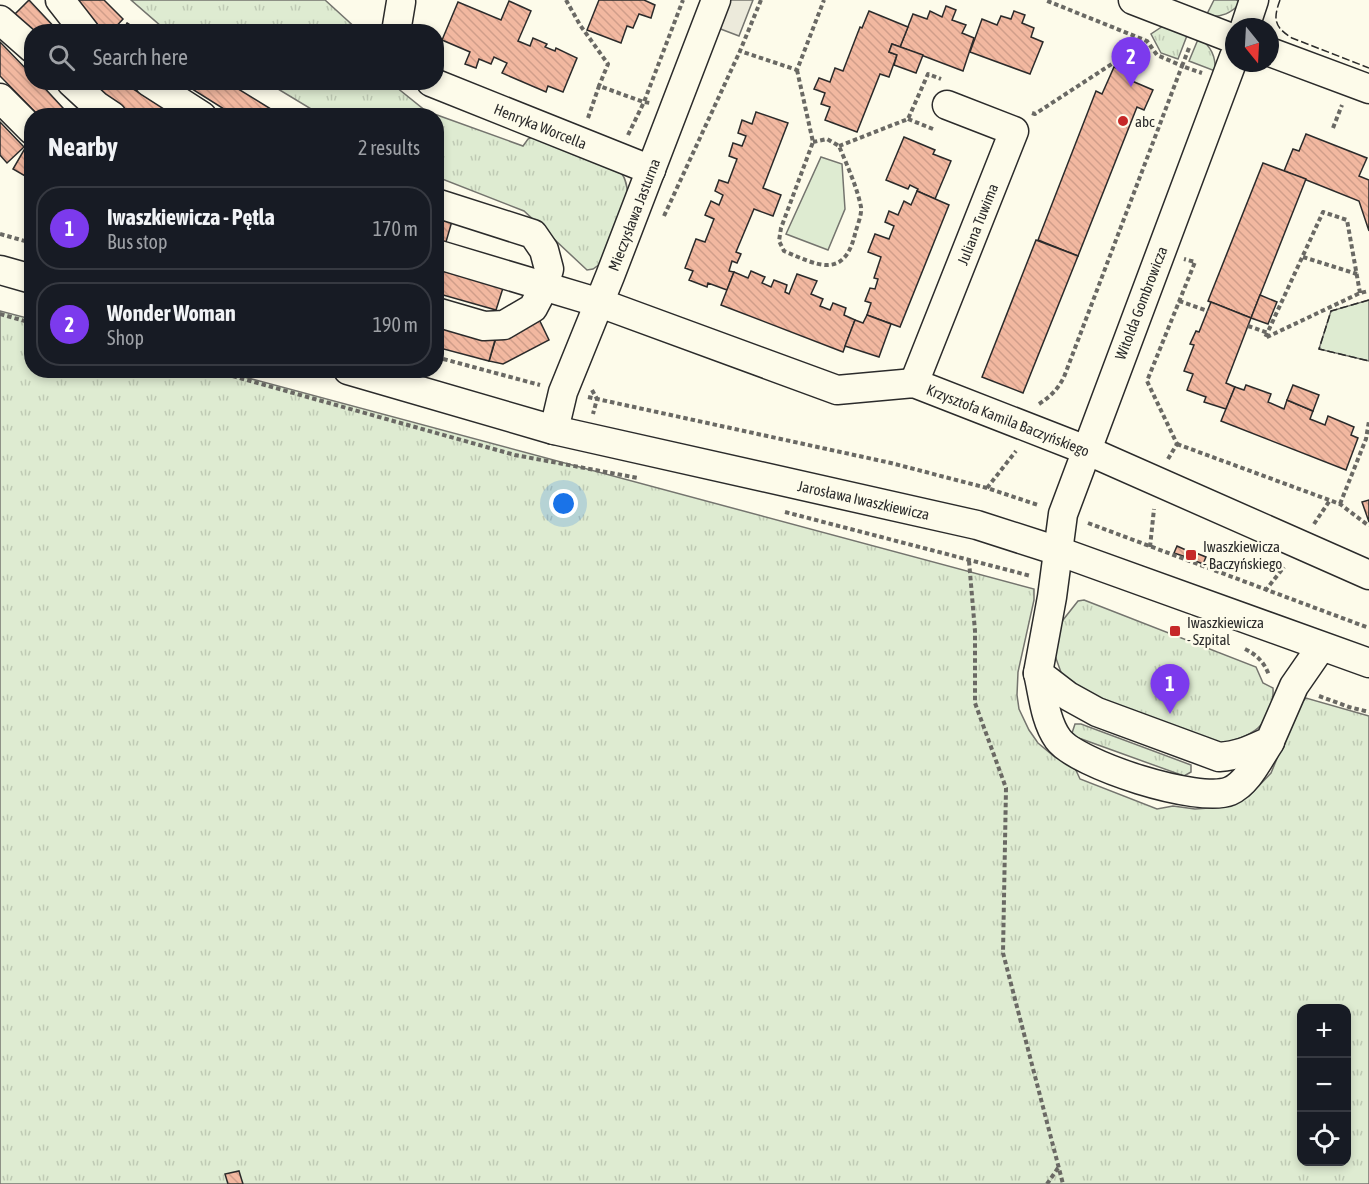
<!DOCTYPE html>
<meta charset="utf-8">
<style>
body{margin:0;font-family:"Asap Condensed",sans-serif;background:#20242c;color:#f1f3f6}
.controls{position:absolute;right:18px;bottom:18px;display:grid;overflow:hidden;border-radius:12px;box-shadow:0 3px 9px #0003}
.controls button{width:54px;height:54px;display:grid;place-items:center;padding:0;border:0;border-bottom:2px solid #363941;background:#171b24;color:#f1f3f6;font:30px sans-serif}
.compass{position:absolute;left:1225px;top:18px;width:54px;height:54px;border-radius:50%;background:#171b24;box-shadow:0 3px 9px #0003;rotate:162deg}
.you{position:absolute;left:564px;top:504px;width:21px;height:21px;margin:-15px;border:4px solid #fff;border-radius:50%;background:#1a73e8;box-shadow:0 0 0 9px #1a73e833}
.badge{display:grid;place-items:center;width:39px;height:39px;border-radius:50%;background:#7c3aed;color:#fff;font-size:20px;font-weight:700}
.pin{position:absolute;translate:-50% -50px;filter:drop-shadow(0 2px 3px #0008)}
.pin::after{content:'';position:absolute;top:32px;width:21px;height:18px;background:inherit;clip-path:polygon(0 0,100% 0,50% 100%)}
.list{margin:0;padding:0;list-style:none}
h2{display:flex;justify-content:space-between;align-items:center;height:78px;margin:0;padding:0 24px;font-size:26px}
h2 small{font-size:20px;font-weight:400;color:#9ea1a6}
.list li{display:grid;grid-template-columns:39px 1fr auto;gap:18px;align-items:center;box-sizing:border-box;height:84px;margin:0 12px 12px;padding:0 12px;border:2px solid #363941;border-radius:24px}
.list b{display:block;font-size:22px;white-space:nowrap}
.list p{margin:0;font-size:20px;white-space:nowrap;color:#9ea1a6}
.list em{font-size:20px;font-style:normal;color:#9ea1a6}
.icon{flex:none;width:33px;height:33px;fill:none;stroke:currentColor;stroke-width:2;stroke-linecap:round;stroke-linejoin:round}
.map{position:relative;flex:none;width:1369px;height:1184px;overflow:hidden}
.search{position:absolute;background:#171b24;box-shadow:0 3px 9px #0003;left:24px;top:24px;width:420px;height:66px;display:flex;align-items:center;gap:15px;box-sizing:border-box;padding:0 21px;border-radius:24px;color:#9ea1a6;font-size:22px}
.panel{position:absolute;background:#171b24;box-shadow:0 3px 9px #0003;left:24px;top:108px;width:420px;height:270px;border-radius:24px}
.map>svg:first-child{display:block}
.grass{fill:url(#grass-tufts);stroke:#74746e;stroke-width:1.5;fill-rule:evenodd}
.park{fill:#deebd1;stroke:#74746e;stroke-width:1.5}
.parking{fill:#eceadb;stroke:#74746e;stroke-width:1.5}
.building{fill:url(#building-back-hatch);stroke:#2b2b2b;stroke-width:1.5}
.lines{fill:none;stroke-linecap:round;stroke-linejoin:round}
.minor-casing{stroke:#2b2b2b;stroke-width:31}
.path{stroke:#6a6964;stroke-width:4;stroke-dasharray:4.5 3;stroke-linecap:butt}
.minor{stroke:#fdfbea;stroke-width:28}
.fence{stroke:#2b2b2b;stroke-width:1.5;stroke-dasharray:8 3;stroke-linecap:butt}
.poi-dot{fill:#c62828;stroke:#fdfbea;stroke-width:2}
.labels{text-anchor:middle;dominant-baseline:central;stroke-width:4.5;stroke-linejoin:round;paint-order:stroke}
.poi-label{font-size:15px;fill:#2b2b2b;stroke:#fdfbea;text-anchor:start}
.street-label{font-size:15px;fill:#2b2b2b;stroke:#fdfbea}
</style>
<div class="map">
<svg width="1369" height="1184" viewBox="0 0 1369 1184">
<defs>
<pattern id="grass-tufts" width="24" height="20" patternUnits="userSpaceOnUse" patternTransform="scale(1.5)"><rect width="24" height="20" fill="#deebd1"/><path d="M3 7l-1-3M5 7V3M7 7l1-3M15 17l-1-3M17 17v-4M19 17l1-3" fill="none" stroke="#bfcab4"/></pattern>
<pattern id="building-back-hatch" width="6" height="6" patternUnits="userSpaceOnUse" patternTransform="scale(1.5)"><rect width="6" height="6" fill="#f2b8a0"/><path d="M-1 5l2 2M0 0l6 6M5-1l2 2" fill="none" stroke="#d09e8a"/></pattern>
</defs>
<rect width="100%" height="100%" fill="#fdfbea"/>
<g class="grass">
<polygon points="131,0 325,0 359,31 171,31 161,26"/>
<path d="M1214 0H1236L1242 2C1231 13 1222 18 1206 16Z"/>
<polygon points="1163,26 1188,33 1178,59 1161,53 1151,34"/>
<path d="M1199 37C1211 47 1216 56 1215 71L1189 61Z"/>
<path d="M268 83H391L426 111 523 146 528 139 534 136C557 144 604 157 621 173 626 178 627 187 628 195L600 264 593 269 587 270 524 211 437 177 436 116 321 115Z"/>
<path d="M0 311 31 319 32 370 222 371 1034 589V600L1018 672 1017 695 1019 709 1029 730 1038 743 1055 757 1074 766 1080 779 1157 809 1173 806 1195 809 1223 807 1249 796 1271 773 1290 727 1302 702 1306 698 1369 716V1184H0ZM1302 1008H1346V1162H1302Z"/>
<path d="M1084 600 1256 667 1263 683 1273 688C1275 726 1249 739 1216 744L1087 697 1062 675 1054 653 1059 630 1063 620 1078 601Z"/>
<polygon points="1075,724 1081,724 1191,765 1191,772 1184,776 1076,737 1072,733"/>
</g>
<g class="park">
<polygon points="821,157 842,164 845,209 828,250 786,234"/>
<polygon points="1369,300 1369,361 1319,349 1331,311"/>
</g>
<polygon class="parking" points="729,0 753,0 739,36 718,28"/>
<g class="building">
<polygon points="29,0 59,32 32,32 13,16"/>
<polygon points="77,0 104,0 123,19 111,32 105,32 75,2"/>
<polygon points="599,0 644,0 655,5 651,18 639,14 633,28 627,26 621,43 587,30"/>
<polygon points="509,1 531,11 518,41 530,46 533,38 547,44 545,47 555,51 556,48 577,58 563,92 548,86 546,92 502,73 507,63 494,57 491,64 479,59 476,68 465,64 470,52 442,40 458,2 501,20"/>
<polygon points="946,6 956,10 952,20 966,25 962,33 974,38 963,71 900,47 913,14 927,19 930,11 942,17"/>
<polygon points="869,11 908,27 900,47 892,44 889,52 897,55 889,77 880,74 857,132 825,120 830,107 821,104 825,93 814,89 819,78 830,82 835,68 843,71 860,27 862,28"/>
<polygon points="1014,11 1025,15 1022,23 1034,28 1031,37 1043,42 1030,74 970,52 982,19 997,25 1001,16 1011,19"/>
<polygon points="127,23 141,32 122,32"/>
<polygon points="0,42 32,75 32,82 39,82 63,108 55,116 39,116 0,76"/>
<polygon points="892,44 923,55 916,73 894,65 897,55 889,52"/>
<polygon points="1114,67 1134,75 1132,81 1153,90 1144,110 1137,107 1078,256 1038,240 1096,91 1102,94"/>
<polygon points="93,82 122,82 177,116 130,116 88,90"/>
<polygon points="181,82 227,82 274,111 288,116 235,116"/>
<polygon points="756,112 788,123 763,188 781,195 773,216 754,209 736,252 741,254 737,263 732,261 729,271 734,272 727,290 708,283 707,287 689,280 693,271 685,268 696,239 705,242 714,219 705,215 711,201 719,205 723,195 715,191 719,180 728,183 737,159 729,156 733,143 742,146 746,136 738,133 742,120 752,124"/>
<polygon points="0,122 24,147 7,163 0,155"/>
<polygon points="1306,134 1367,158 1359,176 1369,180 1369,231 1359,201 1284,171 1293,149 1299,151"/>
<polygon points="904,137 935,150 933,154 951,161 935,199 917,191 918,189 910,185 908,189 886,180"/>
<polygon points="24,150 32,154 32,180 13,169"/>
<polygon points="1263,163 1306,179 1251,318 1208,301"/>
<polygon points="917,191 949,205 900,327 867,315 871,303 865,301 870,288 875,289 878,279 874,278 881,257 868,252 875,234 889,239 894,226 885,222 889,211 898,215 904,201 911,205"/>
<polygon points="436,216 452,221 446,242 436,240"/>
<polygon points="1036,240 1078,256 1023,393 982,377"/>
<polygon points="436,269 503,288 496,310 436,293"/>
<polygon points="751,271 765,277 762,283 771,287 774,280 787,285 785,292 789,294 797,274 817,281 811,294 823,299 820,306 830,310 833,303 846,308 844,315 855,320 843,352 721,305 734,272 748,278"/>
<polygon points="1260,295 1277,302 1268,324 1251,318"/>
<polygon points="1211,302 1251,318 1226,383 1235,387 1226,409 1204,402 1206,397 1187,390 1193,374 1184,371 1194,345 1190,344 1196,331 1199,332"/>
<polygon points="537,315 549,340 503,364 489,361 496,338"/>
<polygon points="867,315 891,324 879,357 845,346 855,320 863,323"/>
<polygon points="436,325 495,340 489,361 436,347"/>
<polygon points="1246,385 1271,394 1268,402 1284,409 1287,400 1313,411 1310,419 1325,425 1328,416 1354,427 1351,435 1358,438 1346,470 1221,421 1235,387 1244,390"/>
<polygon points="1293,385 1319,395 1313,411 1287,400"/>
<polygon points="1369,500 1369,522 1362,502"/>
<polygon points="1177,546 1188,551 1186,557 1174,553"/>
<polygon points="1191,551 1206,557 1203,564 1188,558"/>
<polygon points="239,1171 243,1184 228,1184 225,1174"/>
</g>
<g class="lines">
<g class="minor-casing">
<g id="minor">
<polyline points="60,0 85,32"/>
<polyline points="1133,0 1234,39"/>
<polyline points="0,20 32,48"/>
<polyline points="1245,27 1254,0"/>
<polyline points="396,32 401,2"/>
<polyline points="1270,52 1369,89"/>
<path d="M1234 57 1063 514 1052 597 1038 673 1068 696 1097 712 1219 757C1241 755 1250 750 1270 741L1294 686 1321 647"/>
<polyline points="71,82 97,106 112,116"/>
<polyline points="149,82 202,116"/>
<path id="s1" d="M431 82 651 170"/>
<polyline points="0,98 32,130"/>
<polyline points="436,203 533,234 544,250 549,269 544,287 533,308 504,325 484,326 436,312"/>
<path id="s2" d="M436 254 600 303 837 390 914 383 1086 450 1369 575"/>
<polyline points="0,270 32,279"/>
<path id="s3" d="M348 370 554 430 977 525 1058 551 1369 663"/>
<path id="s4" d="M914 383 1014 131 947 105"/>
<path id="s5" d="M554 430 563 392 610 276 716 0"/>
<path d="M1038 673C1043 694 1045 721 1058 739 1077 765 1199 804 1230 791 1248 783 1259 758 1270 742"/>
</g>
</g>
<g class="path">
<polyline points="566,0 580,25 608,64 599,86"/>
<polyline points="761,0 740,51 797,70 824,0"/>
<polyline points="1189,48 1182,66 1202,73"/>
<path d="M797 70 813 142 781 228 779 241 784 251C817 265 844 280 855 234 857 226 862 215 861 207 857 187 847 165 839 146L827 139 813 142"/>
<polyline points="1032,113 1035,114 1147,41"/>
<polyline points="588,118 599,86 644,102 683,0"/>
<polyline points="908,119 933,129"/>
<polyline points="1333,128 1342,105"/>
<polyline points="628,135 644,102 650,103"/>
<polyline points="839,146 908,119 928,74 941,79"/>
<polyline points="664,216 740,51"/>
<polyline points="0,234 32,243"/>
<polyline points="1303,257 1357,274"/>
<polyline points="1360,293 1347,220 1323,212 1265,338 1360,293 1369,291"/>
<polyline points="1179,301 1208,311"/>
<polyline points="0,314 32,323"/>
<polyline points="1248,326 1268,333"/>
<polyline points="436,357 540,385"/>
<polyline points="211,370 515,455 638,478"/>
<polyline points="592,390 597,399 593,414"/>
<polyline points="588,397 891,463 987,488 1038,505"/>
<path d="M1039 404C1050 397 1058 389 1064 377L1182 66 1157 55 1147 41 1045 0"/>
<polyline points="1177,444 1340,504 1369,526"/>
<polyline points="1168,459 1177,444 1147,381 1195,262 1184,259"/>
<polyline points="987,488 1016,451"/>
<polyline points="1340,504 1366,439 1369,421"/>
<polyline points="785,512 1031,576"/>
<polyline points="1088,523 1369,628"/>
<polyline points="1314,524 1330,500"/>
<polyline points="1150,547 1154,509"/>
<polyline points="969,561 975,631 975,703 1006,788 1003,953 1063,1184"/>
<polyline points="1265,591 1284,567"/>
<path d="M1245 649C1257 655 1264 662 1269 675"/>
<polyline points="1319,696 1349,707 1369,712"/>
<polyline points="1047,1184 1058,1168"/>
</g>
<use href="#minor" class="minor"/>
<g class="fence">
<path d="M1280 0C1273 19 1274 27 1292 38L1369 68"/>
<polyline points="1369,300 1331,311 1319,349 1369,361"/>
</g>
</g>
<g class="poi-dot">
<circle cx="1123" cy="121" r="6"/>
<rect x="1185" y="549" width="12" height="12" rx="3"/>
<rect x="1169" y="625" width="12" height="12" rx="3"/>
</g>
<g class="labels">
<g class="poi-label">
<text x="1135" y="121">abc</text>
<text x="1203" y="546">Iwaszkiewicza<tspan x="1203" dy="17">- Baczyńskiego</tspan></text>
<text x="1187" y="622">Iwaszkiewicza<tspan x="1187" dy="17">- Szpital</tspan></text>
</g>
<g class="street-label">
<text stroke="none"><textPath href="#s1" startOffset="118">Henryka Worcella</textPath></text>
<text stroke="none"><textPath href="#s5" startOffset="230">Mieczysława Jasturna</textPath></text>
<text stroke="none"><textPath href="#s4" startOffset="171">Juliana Tuwima</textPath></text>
<text transform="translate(1141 303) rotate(-69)">Witolda Gombrowicza</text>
<text stroke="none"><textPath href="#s2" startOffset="602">Krzysztofa Kamila Baczyńskiego</textPath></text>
<text stroke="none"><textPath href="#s3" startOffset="532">Jarosława Iwaszkiewicza</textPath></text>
</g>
</g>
</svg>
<div class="controls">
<button>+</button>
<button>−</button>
<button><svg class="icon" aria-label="locate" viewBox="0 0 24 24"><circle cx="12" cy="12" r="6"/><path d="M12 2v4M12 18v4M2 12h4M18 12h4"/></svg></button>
</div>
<svg class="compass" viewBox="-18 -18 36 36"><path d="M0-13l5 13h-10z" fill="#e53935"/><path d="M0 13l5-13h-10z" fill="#9ea1a6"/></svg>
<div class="you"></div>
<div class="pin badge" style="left:1170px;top:714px">1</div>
<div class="pin badge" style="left:1131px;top:87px">2</div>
<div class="search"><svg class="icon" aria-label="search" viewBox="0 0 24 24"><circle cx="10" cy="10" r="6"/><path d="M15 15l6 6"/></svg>Search here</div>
<section class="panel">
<h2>Nearby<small>2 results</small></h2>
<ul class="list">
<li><span class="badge">1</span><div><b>Iwaszkiewicza - Pętla</b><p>Bus stop</p></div><em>170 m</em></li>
<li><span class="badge">2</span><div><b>Wonder Woman</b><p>Shop</p></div><em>190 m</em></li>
</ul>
</section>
</div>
